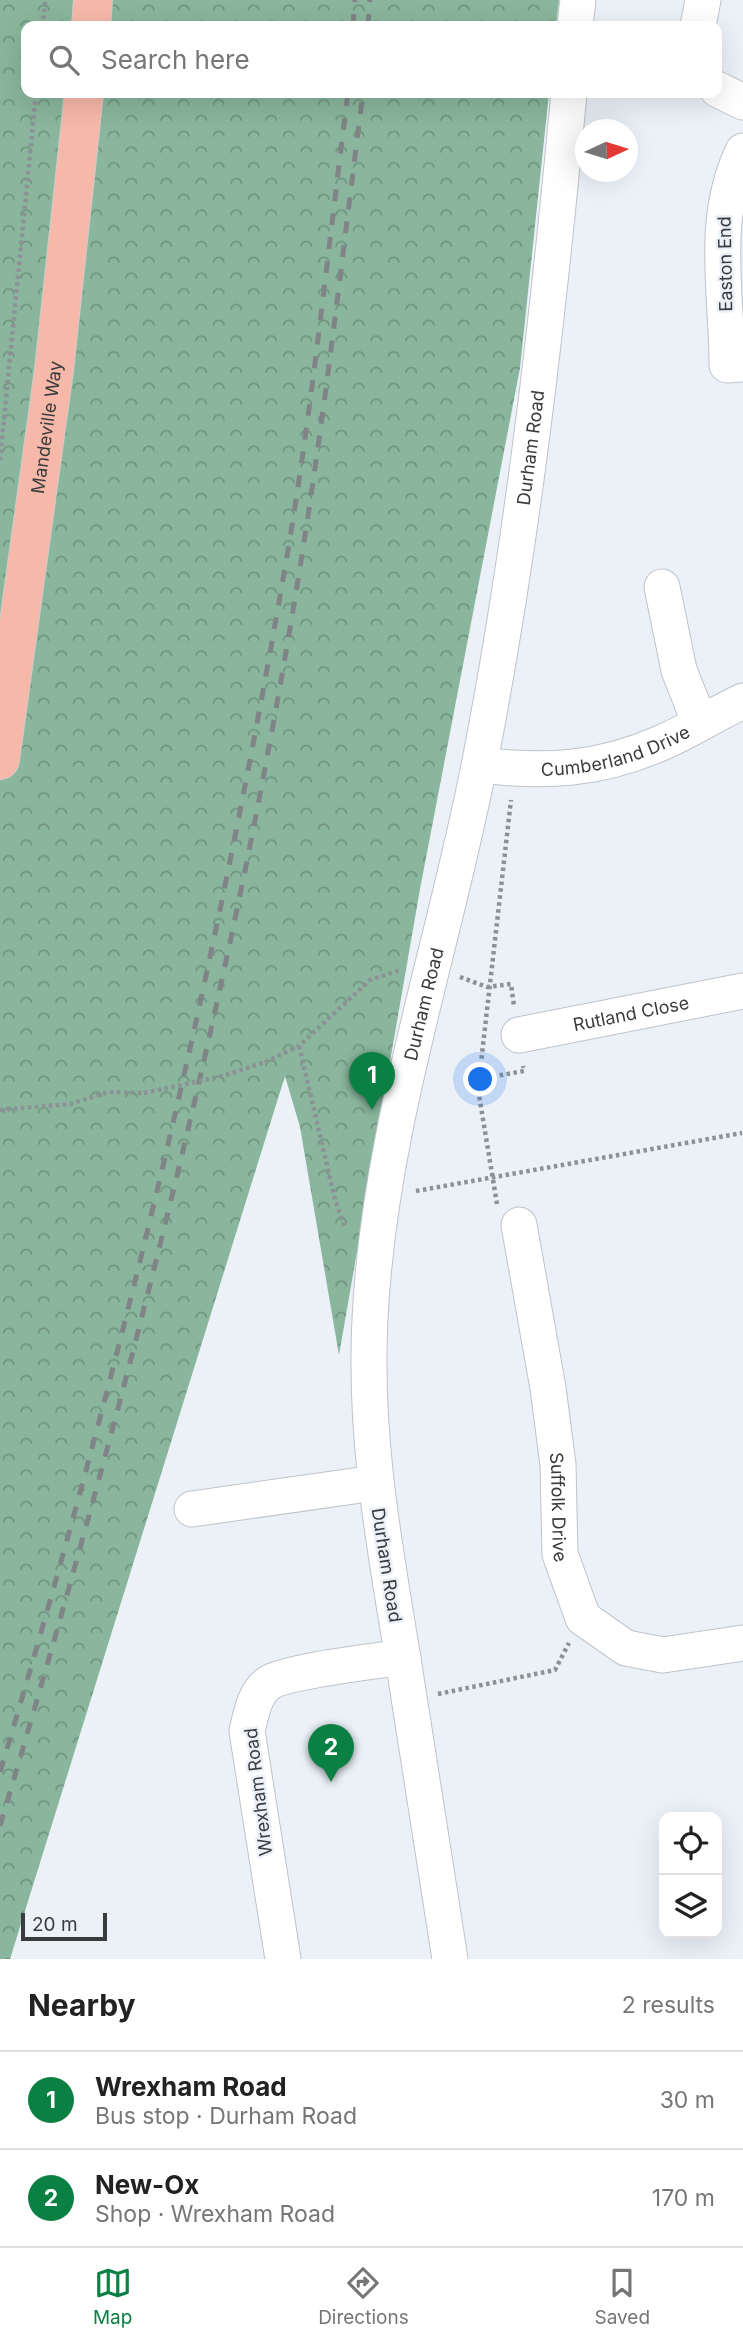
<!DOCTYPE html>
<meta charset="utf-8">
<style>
body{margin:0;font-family:Inter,sans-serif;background:#f2f2f2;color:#222}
.controls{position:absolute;right:21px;bottom:21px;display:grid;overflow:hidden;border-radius:14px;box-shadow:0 7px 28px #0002}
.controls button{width:63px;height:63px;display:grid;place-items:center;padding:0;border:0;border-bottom:2px solid #e0e0e0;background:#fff;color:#222;font:35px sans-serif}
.compass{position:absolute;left:575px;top:119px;width:63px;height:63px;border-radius:50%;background:#fff;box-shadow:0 7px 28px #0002;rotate:86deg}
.scale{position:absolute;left:21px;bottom:18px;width:86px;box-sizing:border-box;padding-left:7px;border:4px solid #393b3d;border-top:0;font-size:19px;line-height:24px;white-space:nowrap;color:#393b3d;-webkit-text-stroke:5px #ebf1f7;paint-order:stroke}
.you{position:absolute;left:481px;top:1080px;width:24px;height:24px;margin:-18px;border:5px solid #fff;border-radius:50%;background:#1a73e8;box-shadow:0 0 0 10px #1a73e833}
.badge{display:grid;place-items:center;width:46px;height:46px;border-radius:50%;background:#0b8043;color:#fff;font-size:23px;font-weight:700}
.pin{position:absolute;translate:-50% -58px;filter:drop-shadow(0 2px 4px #0008)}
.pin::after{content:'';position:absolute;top:37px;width:24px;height:21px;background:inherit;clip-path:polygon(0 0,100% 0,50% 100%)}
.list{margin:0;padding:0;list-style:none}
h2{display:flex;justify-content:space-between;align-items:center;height:91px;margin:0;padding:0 28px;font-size:30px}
h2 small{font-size:23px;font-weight:400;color:#767676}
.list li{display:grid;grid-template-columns:46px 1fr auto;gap:21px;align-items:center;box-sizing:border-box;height:98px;padding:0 28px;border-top:2px solid #e0e0e0}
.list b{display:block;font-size:26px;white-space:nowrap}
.list p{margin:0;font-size:23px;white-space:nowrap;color:#767676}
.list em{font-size:23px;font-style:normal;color:#767676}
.icon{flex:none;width:38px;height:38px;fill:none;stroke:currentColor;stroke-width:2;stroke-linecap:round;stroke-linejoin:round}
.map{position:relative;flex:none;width:743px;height:1959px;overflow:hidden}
.search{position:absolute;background:#fff;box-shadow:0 7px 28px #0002;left:21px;right:21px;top:21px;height:77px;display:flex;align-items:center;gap:18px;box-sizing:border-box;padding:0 24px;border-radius:14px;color:#767676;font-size:26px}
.sheet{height:287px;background:#fff}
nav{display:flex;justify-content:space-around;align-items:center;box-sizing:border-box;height:98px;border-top:2px solid #e0e0e0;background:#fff;font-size:19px;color:#767676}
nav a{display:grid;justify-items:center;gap:4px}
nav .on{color:#0b8043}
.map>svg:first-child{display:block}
.forest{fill:url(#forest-crowns)}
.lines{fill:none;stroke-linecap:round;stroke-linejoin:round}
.minor-casing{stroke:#bec4c9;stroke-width:37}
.major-casing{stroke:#cccccd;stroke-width:40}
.path{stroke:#8d9195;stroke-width:4.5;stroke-dasharray:3.5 3.5;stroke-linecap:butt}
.minor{stroke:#fff;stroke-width:35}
.major{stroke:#f6b8a8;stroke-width:38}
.rail{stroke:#808487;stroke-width:5;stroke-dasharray:12 12;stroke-linecap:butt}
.path-bridge{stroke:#8d9195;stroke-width:4.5;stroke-dasharray:3.5 3.5;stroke-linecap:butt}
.labels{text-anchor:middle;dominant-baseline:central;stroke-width:5;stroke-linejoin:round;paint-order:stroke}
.street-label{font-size:18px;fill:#393b3d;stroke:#ebf1f7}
</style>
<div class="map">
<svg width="743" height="1959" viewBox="0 0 743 1959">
<defs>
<pattern id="forest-crowns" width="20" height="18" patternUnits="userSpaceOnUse" patternTransform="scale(1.75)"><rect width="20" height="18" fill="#89b69c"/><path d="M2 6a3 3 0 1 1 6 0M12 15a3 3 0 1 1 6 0" fill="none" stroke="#719580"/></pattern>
</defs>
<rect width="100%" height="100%" fill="#ebf1f7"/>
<polygon class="forest" points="0,0 559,0 556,26 26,26 26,93 549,93 520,368 420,889 339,1355 300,1127 285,1076 10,1959 0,1959"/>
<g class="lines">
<g class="minor-casing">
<g id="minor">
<polyline points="575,26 578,0"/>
<polyline points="698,26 703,0"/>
<polyline points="717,89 743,102"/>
<path d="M743 151C710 220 727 292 727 365L743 364"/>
<polyline points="662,587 679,670 699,721"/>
<path id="s1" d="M480 765C545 773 600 770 661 743 689 731 715 714 743 701"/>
<path id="s2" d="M519 1035 743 991"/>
<path id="s3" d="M519 1225 548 1388 558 1465 560 1554 583 1618 626 1648 663 1655 743 1643"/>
<polyline points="192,1509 375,1483"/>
<path d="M283 1959 247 1731C251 1715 254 1693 269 1683 286 1671 377 1661 403 1657"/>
<path id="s4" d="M450 1959C434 1859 419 1759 403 1659 384 1542 364 1439 370 1319 379 1129 444 947 480 761 523 540 548 317 569 93"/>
</g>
</g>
<g class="major-casing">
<g id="major">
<polyline points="91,26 93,0"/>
<path id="s5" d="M0 760 54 370 84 93"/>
</g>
</g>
<g class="path">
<polyline points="43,26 45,0"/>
<polyline points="0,460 36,93"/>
<polyline points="460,977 487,987 511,984 514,1006"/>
<polyline points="299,1046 335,1199 345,1228"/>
<polyline points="265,1062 299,1046 370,980 400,970"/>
<polyline points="479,1079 524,1071 523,1066"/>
<polyline points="0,1110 70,1104 108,1092 144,1093"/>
<polyline points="416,1191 742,1133"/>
<polyline points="497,1204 478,1089 511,800"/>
<polyline points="438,1694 555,1670 569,1643"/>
</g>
<use href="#minor" class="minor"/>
<use href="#major" class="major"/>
<g class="rail">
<polyline points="353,26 355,0"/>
<polyline points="368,26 370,0"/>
<path d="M0 1772C122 1367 220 955 290 538 314 391 329 241 348 93"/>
<path d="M0 1826C126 1402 238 972 305 535 328 388 344 240 363 93"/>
</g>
<polyline class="path-bridge" points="144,1093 223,1076 265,1062"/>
</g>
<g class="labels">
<g class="street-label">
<text transform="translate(725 264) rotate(-91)">Easton End</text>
<text stroke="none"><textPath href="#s5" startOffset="336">Mandeville Way</textPath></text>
<text stroke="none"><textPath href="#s4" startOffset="1533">Durham Road</textPath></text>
<text stroke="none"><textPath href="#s1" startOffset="138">Cumberland Drive</textPath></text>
<text stroke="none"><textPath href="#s4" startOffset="966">Durham Road</textPath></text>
<text stroke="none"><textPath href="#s2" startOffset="114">Rutland Close</textPath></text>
<text stroke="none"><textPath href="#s3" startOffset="285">Suffolk Drive</textPath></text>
<text transform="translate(387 1565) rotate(81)">Durham Road</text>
<text transform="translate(258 1792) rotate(-97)">Wrexham Road</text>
</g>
</g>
</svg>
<div class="controls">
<button><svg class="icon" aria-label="locate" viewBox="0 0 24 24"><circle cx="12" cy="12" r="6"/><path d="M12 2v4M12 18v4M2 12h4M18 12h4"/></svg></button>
<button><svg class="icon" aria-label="layers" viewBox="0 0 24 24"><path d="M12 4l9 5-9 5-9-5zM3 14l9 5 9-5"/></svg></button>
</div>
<svg class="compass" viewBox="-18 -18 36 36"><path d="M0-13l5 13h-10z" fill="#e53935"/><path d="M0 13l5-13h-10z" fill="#767676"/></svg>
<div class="scale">20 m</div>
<div class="you"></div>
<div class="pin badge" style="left:372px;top:1110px">1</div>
<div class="pin badge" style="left:331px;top:1782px">2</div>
<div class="search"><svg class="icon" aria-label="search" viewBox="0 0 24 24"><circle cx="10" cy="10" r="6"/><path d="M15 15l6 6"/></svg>Search here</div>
</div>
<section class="sheet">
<h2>Nearby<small>2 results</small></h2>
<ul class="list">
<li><span class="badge">1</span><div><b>Wrexham Road</b><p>Bus stop · Durham Road</p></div><em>30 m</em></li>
<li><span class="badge">2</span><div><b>New-Ox</b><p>Shop · Wrexham Road</p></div><em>170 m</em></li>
</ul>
</section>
<nav>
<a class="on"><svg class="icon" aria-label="map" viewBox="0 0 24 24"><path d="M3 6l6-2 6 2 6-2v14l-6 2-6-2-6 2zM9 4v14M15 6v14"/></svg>Map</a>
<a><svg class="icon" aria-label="directions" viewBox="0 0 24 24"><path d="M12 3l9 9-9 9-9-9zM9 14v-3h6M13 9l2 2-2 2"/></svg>Directions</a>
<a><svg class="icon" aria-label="saved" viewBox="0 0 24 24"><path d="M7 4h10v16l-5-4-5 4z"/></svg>Saved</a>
</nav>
